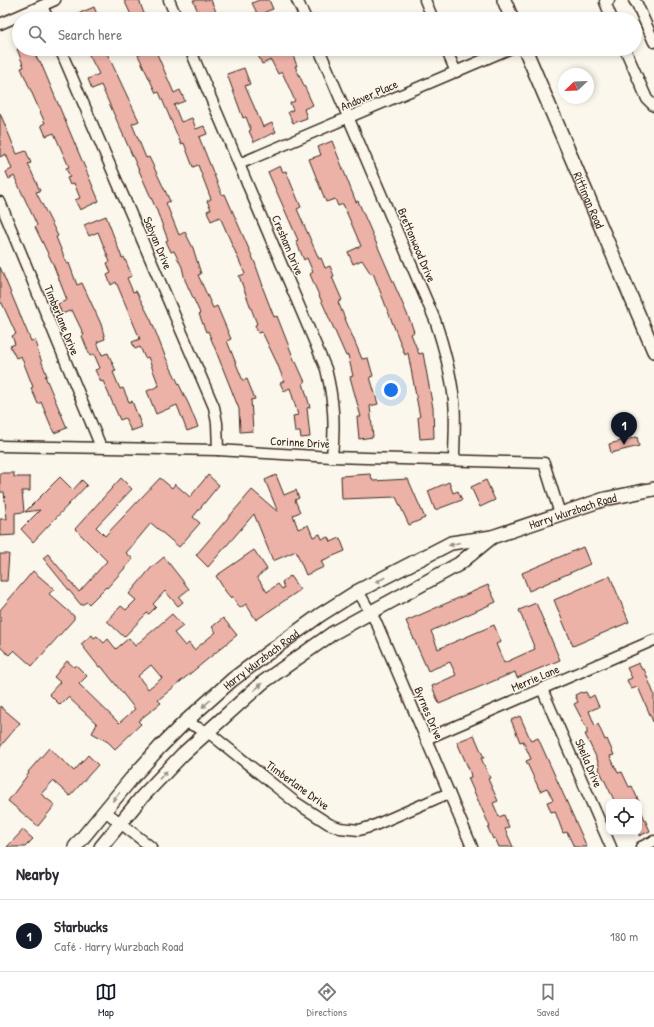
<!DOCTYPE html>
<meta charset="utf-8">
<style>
body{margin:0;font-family:"Patrick Hand",sans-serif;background:#f7f7f7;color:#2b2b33}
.controls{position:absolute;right:12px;bottom:12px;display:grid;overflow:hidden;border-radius:8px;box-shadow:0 2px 6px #0003}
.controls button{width:36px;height:36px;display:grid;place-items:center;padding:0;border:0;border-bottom:1px solid #e1e1e2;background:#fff;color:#2b2b33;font:20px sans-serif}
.compass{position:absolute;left:558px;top:68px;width:36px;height:36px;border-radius:50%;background:#fff;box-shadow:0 2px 6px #0003;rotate:247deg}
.you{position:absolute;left:391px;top:390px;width:14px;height:14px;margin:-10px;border:3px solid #fff;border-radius:50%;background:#1a73e8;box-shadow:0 0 0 6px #1a73e833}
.badge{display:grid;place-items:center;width:26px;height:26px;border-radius:50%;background:#111827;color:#fff;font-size:13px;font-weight:700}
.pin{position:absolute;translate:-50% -33px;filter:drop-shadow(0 1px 2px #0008)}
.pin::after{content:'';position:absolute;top:21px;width:14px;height:12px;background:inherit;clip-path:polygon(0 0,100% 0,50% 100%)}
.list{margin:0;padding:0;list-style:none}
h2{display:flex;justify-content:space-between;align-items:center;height:52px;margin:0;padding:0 16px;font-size:17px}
h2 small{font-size:13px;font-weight:400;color:#7c7c81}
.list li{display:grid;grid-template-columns:26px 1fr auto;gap:12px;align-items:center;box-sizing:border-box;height:72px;padding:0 16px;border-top:1px solid #e1e1e2}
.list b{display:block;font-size:15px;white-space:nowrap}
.list p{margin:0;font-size:13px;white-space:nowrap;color:#7c7c81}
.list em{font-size:13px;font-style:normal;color:#7c7c81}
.icon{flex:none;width:22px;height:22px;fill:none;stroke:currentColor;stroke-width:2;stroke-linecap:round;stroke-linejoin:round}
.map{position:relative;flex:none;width:654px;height:847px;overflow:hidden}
.search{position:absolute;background:#fff;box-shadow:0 2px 6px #0003;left:12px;right:12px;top:12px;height:44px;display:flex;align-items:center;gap:10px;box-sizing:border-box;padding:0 14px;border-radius:22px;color:#7c7c81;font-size:15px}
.sheet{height:124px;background:#fff}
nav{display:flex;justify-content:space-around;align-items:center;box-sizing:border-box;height:56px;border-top:1px solid #e1e1e2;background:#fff;font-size:11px;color:#7c7c81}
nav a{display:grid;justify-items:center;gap:2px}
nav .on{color:#111827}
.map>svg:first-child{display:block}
.building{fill:#ecb2a8;stroke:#3b2a1e;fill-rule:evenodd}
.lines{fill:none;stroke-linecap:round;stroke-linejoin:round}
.minor-casing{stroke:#3b2a1e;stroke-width:13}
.major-casing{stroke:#3b2a1e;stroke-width:16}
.minor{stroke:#fbf7ec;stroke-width:10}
.major{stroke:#fbf7ec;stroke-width:13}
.oneway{fill:#9b9085}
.labels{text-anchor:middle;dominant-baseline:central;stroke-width:3;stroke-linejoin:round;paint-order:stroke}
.street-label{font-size:12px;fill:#3b2a1e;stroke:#fbf7ec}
</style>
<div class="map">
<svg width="654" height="847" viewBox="0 0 654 847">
<rect width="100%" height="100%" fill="#fbf7ec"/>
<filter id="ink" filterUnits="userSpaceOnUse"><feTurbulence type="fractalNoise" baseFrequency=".025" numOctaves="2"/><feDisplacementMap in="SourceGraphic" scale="8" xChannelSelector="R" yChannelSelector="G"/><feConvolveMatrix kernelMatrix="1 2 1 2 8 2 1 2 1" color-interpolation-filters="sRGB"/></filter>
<g filter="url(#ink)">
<g class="building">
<polygon points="124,0 139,0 146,19 133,19"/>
<polygon points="193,0 211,0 219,19 201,19"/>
<polygon points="259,0 269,0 273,9 265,12 268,19 243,19 257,13 252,3"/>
<polygon points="94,7 99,19 66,19"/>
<polygon points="17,49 33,49 38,61 40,61 99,201 80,210 75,200 80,198 74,183 70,185 67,178 70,177 66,168 69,167 54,133 46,136 41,125 45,123 21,68 24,67"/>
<polygon points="86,49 105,49 139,121 132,124 146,158 149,157 170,201 166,203 179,235 185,232 193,248 201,274 198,275 213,308 217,306 231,339 227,341 243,381 247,379 255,399 251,400 253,431 240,432 239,409 208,331 206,332 199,314 200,313 185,280 182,267 174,251 171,252 166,241 168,240 157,211 101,85 92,89 88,79 99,74"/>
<polygon points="140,49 169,49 157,54 174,93 180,90 185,101 174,105 181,122 192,118 196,129 204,126 207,134 199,137 222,195 225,194 255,263 263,286 262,286 274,317 277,316 295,362 296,362 305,382 303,383 310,407 307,408 310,437 301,438 300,432 295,432 293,416 298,415 290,388 284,391 280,383 284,381 277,363 262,332 258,333 255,325 257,324 239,276 245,274 220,217 211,221 207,211 211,209 207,201 211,199 198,165 193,167 184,143 181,144 159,92 156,93 138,55 142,53"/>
<polygon points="271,49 273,49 274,52 286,49 289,55 292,53 297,66 295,66 313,105 304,109 307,118 293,123 288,112 293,110 290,103 295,101 282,72 278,74 271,60 262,64 258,55"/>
<polygon points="244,68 250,84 245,86 263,127 272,123 276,132 254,142 249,131 251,130 246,117 243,118 227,74"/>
<polygon points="0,113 17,154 26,151 31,163 28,164 40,191 36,192 58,236 56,237 67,264 69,263 77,285 82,283 101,324 105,339 97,342 102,355 108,353 116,371 113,372 120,389 123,388 129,402 132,401 142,427 131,431 125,418 120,420 103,381 101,382 95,370 100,368 94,354 90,356 82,336 84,335 72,310 62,314 58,304 67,300 53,264 35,227 37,225 14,176 9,179 6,172 12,169 6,154 0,157"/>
<polygon points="332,141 356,202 358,201 411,323 414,332 411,334 419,354 423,353 433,408 434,438 420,439 418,417 420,417 408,353 405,355 373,273 371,274 362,260 353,264 348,252 361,246 343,204 338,206 335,199 326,202 309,159 321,155 318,147"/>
<polygon points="280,166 283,172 286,171 292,186 301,207 297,209 319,259 321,258 325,268 330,266 334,276 332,277 342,300 338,302 362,359 368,358 373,376 370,377 378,404 370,406 373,437 359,439 357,417 361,417 350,377 353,376 348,355 346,356 314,284 310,274 313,272 307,258 304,260 296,241 298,240 268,172"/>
<polygon points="106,216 122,258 124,257 132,276 127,278 133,292 136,291 151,320 165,356 189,405 198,427 187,431 177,405 156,414 147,391 159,386 148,357 145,358 140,347 135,349 132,342 140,339 116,282 111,285 107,275 111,273 107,263 110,262 98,232 89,236 84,225"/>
<polygon points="0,267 31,341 35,340 38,348 37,349 47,376 45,376 67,428 54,433 41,402 38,404 31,388 33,387 21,356 16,358 10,346 15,344 12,336 16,334 2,303 0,303"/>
<polygon points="637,437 639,446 611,453 609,444"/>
<polygon points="0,473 14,473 14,477 30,477 30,491 22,491 24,512 15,513 15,535 0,536 0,519 7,519 4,492 0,492"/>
<polygon points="370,474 373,481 408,479 425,518 409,525 396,497 342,499 341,476"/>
<polygon points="208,475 219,485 193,517 200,523 179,547 151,523 126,553 133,559 107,588 106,587 89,604 87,602 81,605 43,558 48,554 79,592 107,561 75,529 121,478 132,489 96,527 105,536 160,478 172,488 175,484 190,497"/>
<polygon points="276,475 284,495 296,490 299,498 295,500 300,512 293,515 298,529 308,525 313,537 320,534 322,539 329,537 331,542 340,538 345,551 321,561 324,567 306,575 296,551 273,561 254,514 208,567 196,555 252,490 278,512 265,480"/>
<polygon points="60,477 73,490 82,480 87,485 33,542 21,529 40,510 25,512"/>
<polygon points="486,480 495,500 480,507 471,487"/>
<polygon points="449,482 453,493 458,491 462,500 435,510 428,491"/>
<polygon points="583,547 590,564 529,591 522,573"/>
<polygon points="254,550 267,569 257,577 267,592 278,584 282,589 284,588 282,582 290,576 300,590 256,620 246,604 240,608 232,596 231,598 226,592 216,576"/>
<polygon points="0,554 9,554 7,581 0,581"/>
<polygon points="164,557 189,589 179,597 183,602 178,606 165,591 153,604 156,607 149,614 147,613 124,637 107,621 121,606 126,610 136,600 129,594 151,568"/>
<polygon points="33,571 54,589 49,594 74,616 74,619 32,666 14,650 9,655 0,647 0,610"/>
<polygon points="610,576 629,622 573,646 554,600"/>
<polygon points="488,585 496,602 431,631 438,649 494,625 501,642 496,644 504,663 535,649 519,610 536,603 560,660 517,678 515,672 439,704 432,686 456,675 450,662 428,671 406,621"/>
<path d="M172 614 183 626 174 633 185 646 189 643 194 650 216 632 212 627 223 618 237 635 158 700 161 703 138 721 141 724 115 749 108 742 92 733 97 724 68 697 60 705 49 694 60 682 54 677 67 661 74 667 76 665 87 676 79 684 119 723 135 709 101 666 99 667 81 644 92 635 94 638 97 636 104 643 108 639 116 649 129 638 135 646ZM151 665 162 678 148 689 138 676Z"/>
<polygon points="639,663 642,670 644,669 654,694 654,724 638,687 631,689 627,680 632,678 627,668"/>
<polygon points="581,692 582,693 586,692 589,698 594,695 599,707 589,711 595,726 598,724 605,740 607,739 614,755 610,756 618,773 622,772 629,787 632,786 639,802 615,802 599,769 600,768 597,759 585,734 587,734 587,729 574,704 578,702 575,695"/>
<polygon points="0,706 20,723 0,747"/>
<polygon points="520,716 531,741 538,738 587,847 574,847 567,832 563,833 555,811 551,812 547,802 553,800 547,788 540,791 526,761 531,759 523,741 520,742 511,720"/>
<polygon points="474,735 484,758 481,758 490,778 488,779 498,801 493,803 499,817 504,815 509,827 505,829 513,847 499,847 495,838 493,839 488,828 490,827 468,778 471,777 470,772 457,742"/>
<polygon points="49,748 74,771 88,755 98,765 70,796 53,781 41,794 55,805 38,826 8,801 29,773 28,772"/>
<polygon points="639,806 650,831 639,836"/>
<polygon points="23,830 33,839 25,847 7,847"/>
</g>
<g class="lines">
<g class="minor-casing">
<g id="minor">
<polyline points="169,0 177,19"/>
<polyline points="297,0 306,19"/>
<polyline points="425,0 433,19"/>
<polyline points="609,0 605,2 612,19"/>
<polyline points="634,0 637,4 654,42"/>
<polyline points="42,6 48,19"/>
<polyline points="0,24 55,0"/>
<polyline points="60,49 214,407 217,423 218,450"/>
<path d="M190 49 326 369C334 401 335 425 332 457"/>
<path d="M319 49 435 320C444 347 451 373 454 401 456 420 454 440 454 460"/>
<polyline points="446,49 456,72"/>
<polyline points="625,49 647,99 654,106"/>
<polyline points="239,164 509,49"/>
<polyline points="0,202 101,447"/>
<polyline points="0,446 218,450 332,457 544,463 560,514"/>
<polyline points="358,591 377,624 472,847"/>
<polyline points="542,689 611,847"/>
<polyline points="185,722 208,732 295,802 329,824 340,828 359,830 373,826 449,793"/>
<polyline points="426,739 654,640"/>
<polyline points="105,811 151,847"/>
<polyline points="641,847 654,841"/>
</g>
</g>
<g class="major-casing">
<g id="major">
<polyline points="504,0 512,19"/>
<path id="s1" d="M525 49 654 351"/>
<path id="s2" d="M75 847 131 779 160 747 185 722 232 680 265 655 320 615 358 591 451 543 492 537 605 499 654 489"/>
<polyline points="101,847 141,798 183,754 262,683 333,633 459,564 492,537"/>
</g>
</g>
<use href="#minor" class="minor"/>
<use href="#major" class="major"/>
</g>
<defs><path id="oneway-solid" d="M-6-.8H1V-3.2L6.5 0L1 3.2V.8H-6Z"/></defs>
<g class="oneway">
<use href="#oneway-solid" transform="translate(454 544) rotate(165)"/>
<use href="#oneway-solid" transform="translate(380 580) rotate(152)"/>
<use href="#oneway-solid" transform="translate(258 687) rotate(-41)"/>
<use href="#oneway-solid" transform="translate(206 704) rotate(138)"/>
<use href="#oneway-solid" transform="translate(163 775) rotate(-47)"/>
<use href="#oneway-solid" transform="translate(116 797) rotate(129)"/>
</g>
</g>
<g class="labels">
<g class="street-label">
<text transform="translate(369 95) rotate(-23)">Andover Place</text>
<text stroke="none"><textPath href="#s1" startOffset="164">Rittiman Road</textPath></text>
<text transform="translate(158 243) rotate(67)">Sabyan Drive</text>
<text transform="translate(288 245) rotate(67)">Cresham Drive</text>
<text transform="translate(417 245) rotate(67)">Brettonwood Drive</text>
<text transform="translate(62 320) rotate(68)">Timberlane Drive</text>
<text transform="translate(300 442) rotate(3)">Corinne Drive</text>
<text stroke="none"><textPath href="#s2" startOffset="615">Harry Wurzbach Road</textPath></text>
<text stroke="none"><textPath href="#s2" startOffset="265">Harry Wurzbach Road</textPath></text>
<text transform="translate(535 678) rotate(-23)">Merrie Lane</text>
<text transform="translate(429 713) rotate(67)">Byrnes Drive</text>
<text transform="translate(589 763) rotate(67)">Sheila Drive</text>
<text transform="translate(298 785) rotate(36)">Timberlane Drive</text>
</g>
</g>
</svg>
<div class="controls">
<button><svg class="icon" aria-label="locate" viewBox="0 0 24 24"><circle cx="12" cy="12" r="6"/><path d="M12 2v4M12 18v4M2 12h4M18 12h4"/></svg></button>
</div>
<svg class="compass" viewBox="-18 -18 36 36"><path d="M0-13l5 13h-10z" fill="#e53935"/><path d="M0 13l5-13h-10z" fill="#7c7c81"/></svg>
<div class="you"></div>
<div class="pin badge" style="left:624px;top:445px">1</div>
<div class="search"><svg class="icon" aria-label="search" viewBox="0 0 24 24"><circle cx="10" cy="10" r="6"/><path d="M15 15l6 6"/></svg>Search here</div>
</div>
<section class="sheet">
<h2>Nearby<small></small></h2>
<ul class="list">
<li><span class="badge">1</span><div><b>Starbucks</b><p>Café · Harry Wurzbach Road</p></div><em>180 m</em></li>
</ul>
</section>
<nav>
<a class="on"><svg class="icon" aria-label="map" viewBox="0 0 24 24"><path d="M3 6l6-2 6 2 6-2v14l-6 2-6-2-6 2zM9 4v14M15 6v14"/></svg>Map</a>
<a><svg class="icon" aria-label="directions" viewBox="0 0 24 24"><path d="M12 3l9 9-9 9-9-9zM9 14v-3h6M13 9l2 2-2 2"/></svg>Directions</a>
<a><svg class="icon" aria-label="saved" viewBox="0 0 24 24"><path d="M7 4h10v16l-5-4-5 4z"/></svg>Saved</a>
</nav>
